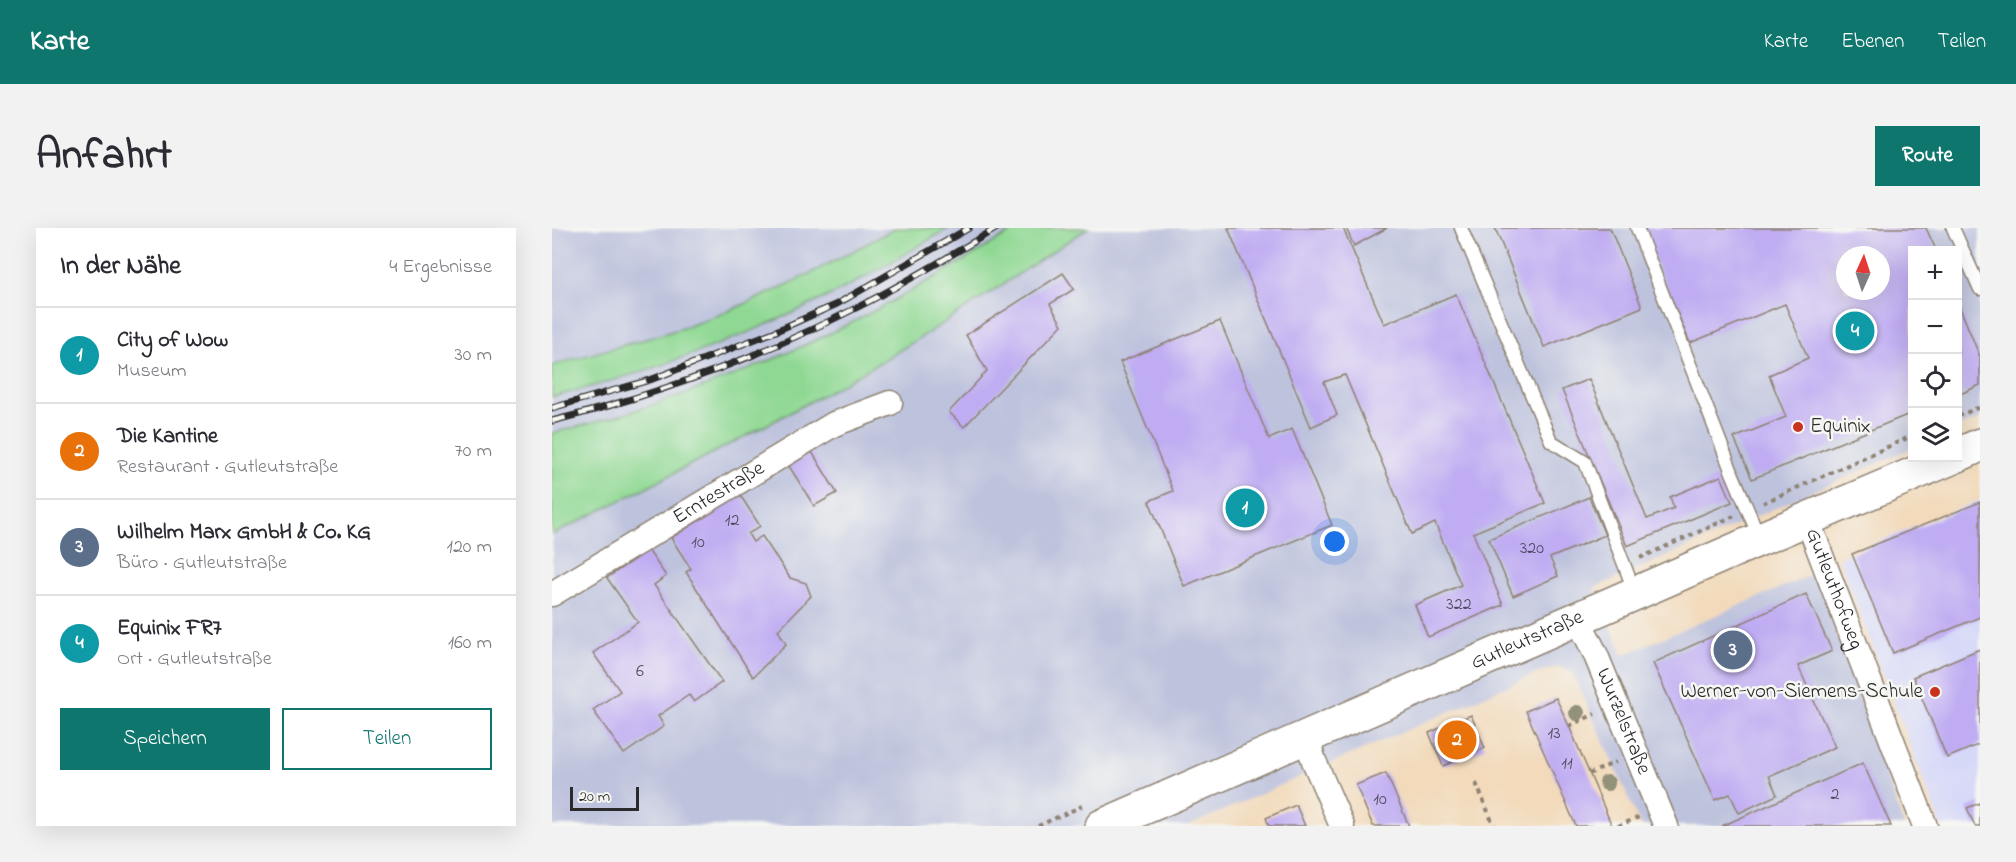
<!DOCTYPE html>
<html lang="de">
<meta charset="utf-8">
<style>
body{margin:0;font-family:"Indie Flower",sans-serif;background:#f2f2f3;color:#2b2b33}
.controls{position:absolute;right:18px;top:18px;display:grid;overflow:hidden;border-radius:0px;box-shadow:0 6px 24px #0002}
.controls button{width:54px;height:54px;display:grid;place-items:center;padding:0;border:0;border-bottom:2px solid #e1e1e2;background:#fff;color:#2b2b33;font:30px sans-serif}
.compass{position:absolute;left:1284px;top:18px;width:54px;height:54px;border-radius:50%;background:#fff;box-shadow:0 6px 24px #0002;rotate:3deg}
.scale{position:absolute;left:18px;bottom:15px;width:69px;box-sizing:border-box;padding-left:6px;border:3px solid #2b2b2b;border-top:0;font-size:16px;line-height:21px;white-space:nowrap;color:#2b2b2b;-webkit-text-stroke:4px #f6f6f2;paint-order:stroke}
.you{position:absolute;left:783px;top:314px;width:21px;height:21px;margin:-15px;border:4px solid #fff;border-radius:50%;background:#1a73e8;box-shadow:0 0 0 9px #1a73e833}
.badge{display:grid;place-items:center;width:39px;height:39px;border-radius:50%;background:#0f766e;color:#fff;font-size:20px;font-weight:700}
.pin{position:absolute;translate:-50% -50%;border:3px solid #fff;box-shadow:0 2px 6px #0006}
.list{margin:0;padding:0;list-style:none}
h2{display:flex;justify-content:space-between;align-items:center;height:78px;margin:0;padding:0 24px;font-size:26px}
h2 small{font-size:20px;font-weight:400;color:#7c7c81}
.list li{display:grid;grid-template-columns:39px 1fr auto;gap:18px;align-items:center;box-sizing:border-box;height:96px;padding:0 24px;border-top:2px solid #e1e1e2}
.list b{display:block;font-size:22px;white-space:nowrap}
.list p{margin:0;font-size:20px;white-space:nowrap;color:#7c7c81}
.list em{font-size:20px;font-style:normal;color:#7c7c81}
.actions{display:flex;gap:12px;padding:18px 24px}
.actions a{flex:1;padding:14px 0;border:2px solid #0f766e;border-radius:0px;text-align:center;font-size:21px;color:#0f766e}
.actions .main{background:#0f766e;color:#fff}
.icon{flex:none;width:33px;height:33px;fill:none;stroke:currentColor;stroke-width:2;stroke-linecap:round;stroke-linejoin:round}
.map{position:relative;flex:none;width:1428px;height:598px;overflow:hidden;border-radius:0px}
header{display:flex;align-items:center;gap:36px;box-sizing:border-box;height:84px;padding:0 30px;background:#0f766e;color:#fff}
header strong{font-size:28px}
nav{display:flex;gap:33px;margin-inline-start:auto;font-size:21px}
.intro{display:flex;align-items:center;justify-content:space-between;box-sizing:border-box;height:144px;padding:0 36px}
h1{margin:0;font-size:42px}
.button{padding:15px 27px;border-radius:0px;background:#0f766e;color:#fff;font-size:21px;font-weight:700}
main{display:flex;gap:36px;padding:0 36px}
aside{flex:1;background:#fff;border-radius:0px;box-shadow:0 6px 24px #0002}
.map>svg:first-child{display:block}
.built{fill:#d6d8f8}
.industrial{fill:#bec3dd;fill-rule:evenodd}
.grass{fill:#8fd893;stroke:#5d825f;stroke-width:1.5}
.building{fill:#bfacf2;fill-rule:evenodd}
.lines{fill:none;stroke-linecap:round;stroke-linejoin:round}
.lane-casing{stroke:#8e8273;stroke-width:15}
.street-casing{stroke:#8e8273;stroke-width:27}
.secondary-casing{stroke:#8e8273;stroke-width:36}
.path{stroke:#8e8273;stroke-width:4;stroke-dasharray:4.5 4.5;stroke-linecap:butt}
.lane{stroke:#fff;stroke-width:12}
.street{stroke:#fff;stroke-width:24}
.secondary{stroke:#fff;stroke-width:33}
.rail-casing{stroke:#2b2b2b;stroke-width:7}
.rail{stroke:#f6f6f2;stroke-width:4.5;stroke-dasharray:14;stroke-linecap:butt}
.tree{fill:#92917a}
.poi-dot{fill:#c8321e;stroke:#f6f6f2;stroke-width:2}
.labels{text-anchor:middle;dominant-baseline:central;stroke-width:5;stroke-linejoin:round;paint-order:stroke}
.number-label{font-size:18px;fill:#504b5d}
.poi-label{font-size:21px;fill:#2b2b2b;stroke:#f6f6f2;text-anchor:start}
.street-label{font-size:21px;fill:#2b2b2b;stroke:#f6f6f2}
</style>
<header>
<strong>Karte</strong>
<nav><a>Karte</a><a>Ebenen</a><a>Teilen</a></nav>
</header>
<div class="intro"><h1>Anfahrt</h1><a class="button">Route</a></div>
<main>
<aside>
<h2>In der Nähe<small>4 Ergebnisse</small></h2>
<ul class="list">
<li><span class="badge" style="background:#0f9aa8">1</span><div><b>City of Wow</b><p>Museum</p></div><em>30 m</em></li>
<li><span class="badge" style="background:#e8710a">2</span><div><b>Die Kantine</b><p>Restaurant · Gutleutstraße</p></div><em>70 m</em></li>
<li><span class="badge" style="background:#5c6f8a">3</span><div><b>Wilhelm Marx GmbH &amp; Co. KG</b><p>Büro · Gutleutstraße</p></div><em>120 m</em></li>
<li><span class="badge" style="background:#0f9aa8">4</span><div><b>Equinix FR7</b><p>Ort · Gutleutstraße</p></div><em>160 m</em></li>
</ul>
<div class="actions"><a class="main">Speichern</a><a>Teilen</a></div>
</aside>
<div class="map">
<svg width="1428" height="598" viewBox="0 0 1428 598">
<rect width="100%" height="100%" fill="#f6f6f2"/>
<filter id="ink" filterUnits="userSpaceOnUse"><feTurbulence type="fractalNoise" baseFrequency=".0167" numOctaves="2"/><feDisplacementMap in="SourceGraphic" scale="12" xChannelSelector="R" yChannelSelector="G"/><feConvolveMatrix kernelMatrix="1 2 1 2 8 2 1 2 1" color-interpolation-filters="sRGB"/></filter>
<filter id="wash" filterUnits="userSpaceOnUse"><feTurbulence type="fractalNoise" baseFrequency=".008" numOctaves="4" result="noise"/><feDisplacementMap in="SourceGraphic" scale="24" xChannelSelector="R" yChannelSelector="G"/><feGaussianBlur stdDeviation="1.35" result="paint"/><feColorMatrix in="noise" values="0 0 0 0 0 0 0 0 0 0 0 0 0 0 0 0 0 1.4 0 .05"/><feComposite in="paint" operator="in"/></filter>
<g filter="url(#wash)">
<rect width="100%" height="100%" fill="#f2dabb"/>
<polygon class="built" points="1428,272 1428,598 1389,598 1287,330"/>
<path class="industrial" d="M0 0H1428V190L1406 200V22H1360V220L1042 360 1071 427 1264 345 1352 598H1089L1020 443 1007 439 992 442 636 598H0ZM1293 27H1329V63H1293Z"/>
<g class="grass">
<path d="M344 0H397C351 27 306 55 258 77 175 116 89 147 0 169V138C48 122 98 112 145 95 215 70 279 35 344 0Z"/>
<path d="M466 0H536C450 57 365 115 274 165 184 215 92 260 0 307V205C100 182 207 141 299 95 356 66 411 33 466 0Z"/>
</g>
<g id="blocks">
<g class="building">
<polygon points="676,0 791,0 832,96 904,66 993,275 921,305 951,377 876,409 863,377 909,357 883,295 860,306 793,147 772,154 785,187 759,199"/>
<polygon points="794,0 835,0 802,18"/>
<polygon points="943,0 1058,0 1090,79 992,119"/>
<path d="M1090 0H1374L1384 22H1360V185L1200 251 1182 210 1234 189 1217 147 1256 130 1233 76 1138 115ZM1293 27H1329V63H1293Z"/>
<polygon points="511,45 522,61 498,76 510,97 412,199 397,184 435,143 414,107"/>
<polygon points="1406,75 1428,129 1428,157 1406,167"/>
<polygon points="668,93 717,211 740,201 780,297 632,358 597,273 621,263 568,134"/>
<polygon points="1037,151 1095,291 1122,280 1118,269 1169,248 1180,274 1075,318 1010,162"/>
<polygon points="260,224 285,265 262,278 237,238"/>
<polygon points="188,267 208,298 196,306 201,314 210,308 238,350 254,355 259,368 226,402 234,416 201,449 134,344 139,341 119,310"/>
<polygon points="1037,269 1053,307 998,330 1006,348 961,368 937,311"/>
<polygon points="1428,274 1428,389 1341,425 1300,326"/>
<polygon points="96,322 114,348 102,357 170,454 142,474 137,467 106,488 112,498 72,526 41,482 68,463 41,425 86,394 55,350"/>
<polygon points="1254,366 1280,423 1246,438 1283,519 1217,548 1225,567 1187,585 1178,566 1163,572 1101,435"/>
<polygon points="1428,421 1428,516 1395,530 1361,449"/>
<polygon points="1004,470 1017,498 1060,598 1024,598 993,527 974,483"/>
<polygon points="919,487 933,520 891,538 877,505"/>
<polygon points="1311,535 1339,598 1170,598"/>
<polygon points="834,545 857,598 821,598 816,586 804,557"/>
<polygon points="1428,575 1428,598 1423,598 1415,580"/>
<polygon points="744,577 753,598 717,598 714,590"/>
</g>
</g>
</g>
<g filter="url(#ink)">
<use href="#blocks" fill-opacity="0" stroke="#8e8273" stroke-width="1.5"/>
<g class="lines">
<g class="lane-casing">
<g id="lane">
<polyline points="909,0 999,213 1033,234 1083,365"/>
<polyline points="1085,0 1181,247 1208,311"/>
<polyline points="1401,0 1428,61"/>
</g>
</g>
<g class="street-casing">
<g id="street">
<path id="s1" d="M1255 291 1373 598"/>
<path id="s2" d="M0 366 282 196 338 175"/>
<path id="s3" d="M1026 391 1043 425 1114 598"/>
<polyline points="754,509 762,533 790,598"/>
</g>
</g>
<g class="secondary-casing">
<g id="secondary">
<polyline points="1406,227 1428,217"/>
<path id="s4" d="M550 598 1208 311 1399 230"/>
</g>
</g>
<g class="path">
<polyline points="1406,188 1428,179"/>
<polyline points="1211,275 1360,208"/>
<polyline points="1088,330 1182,288"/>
<polyline points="1017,498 1043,486"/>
<polyline points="1037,546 1064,534"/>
<polyline points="924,555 942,598"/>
<polyline points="486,598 530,578"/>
<polyline points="1066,598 1087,589"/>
</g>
<use href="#lane" class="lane"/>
<use href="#street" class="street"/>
<use href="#secondary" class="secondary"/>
<g class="rail-casing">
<g id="rail">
<polyline points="0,180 98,152 224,103 285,76 417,0"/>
<path d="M0 193C106 167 209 128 306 79 354 55 399 27 445 0"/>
</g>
</g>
<use href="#rail" class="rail"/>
</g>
<g class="tree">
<circle cx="1025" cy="485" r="8"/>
<circle cx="1055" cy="555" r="8"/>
</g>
</g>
<g class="poi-dot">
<circle cx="1246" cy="199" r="6"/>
<circle cx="1383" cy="464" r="6"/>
</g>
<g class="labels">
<g class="number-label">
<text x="180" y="293">12</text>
<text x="146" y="315">10</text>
<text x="980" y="321">320</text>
<text x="907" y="377">322</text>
<text x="88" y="444">6</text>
<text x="1002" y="506">13</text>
<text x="1015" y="536">11</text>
<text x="1283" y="567">2</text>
<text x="828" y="572">10</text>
</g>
<g class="poi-label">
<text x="1258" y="199">Equinix</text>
<text x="1371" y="464" text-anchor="end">Werner-von-Siemens-Schule</text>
</g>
<g class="street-label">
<text stroke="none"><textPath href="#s2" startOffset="195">Erntestraße</textPath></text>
<text stroke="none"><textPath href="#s1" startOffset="75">Gutleuthofweg</textPath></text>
<text stroke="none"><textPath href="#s4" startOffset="464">Gutleutstraße</textPath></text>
<text stroke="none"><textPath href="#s3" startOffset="112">Wurzelstraße</textPath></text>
</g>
</g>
</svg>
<div class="controls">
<button>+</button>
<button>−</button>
<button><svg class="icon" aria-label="locate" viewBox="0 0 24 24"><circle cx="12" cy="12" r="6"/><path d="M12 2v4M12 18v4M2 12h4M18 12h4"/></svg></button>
<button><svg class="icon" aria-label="layers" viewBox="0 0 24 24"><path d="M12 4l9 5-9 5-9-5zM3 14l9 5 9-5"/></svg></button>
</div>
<svg class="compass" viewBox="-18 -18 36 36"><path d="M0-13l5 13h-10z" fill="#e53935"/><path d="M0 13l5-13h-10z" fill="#7c7c81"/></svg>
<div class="scale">20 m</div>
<div class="you"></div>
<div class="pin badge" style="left:693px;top:280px;background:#0f9aa8">1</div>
<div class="pin badge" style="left:905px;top:512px;background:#e8710a">2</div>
<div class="pin badge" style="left:1181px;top:422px;background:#5c6f8a">3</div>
<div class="pin badge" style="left:1303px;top:103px;background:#0f9aa8">4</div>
</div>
</main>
